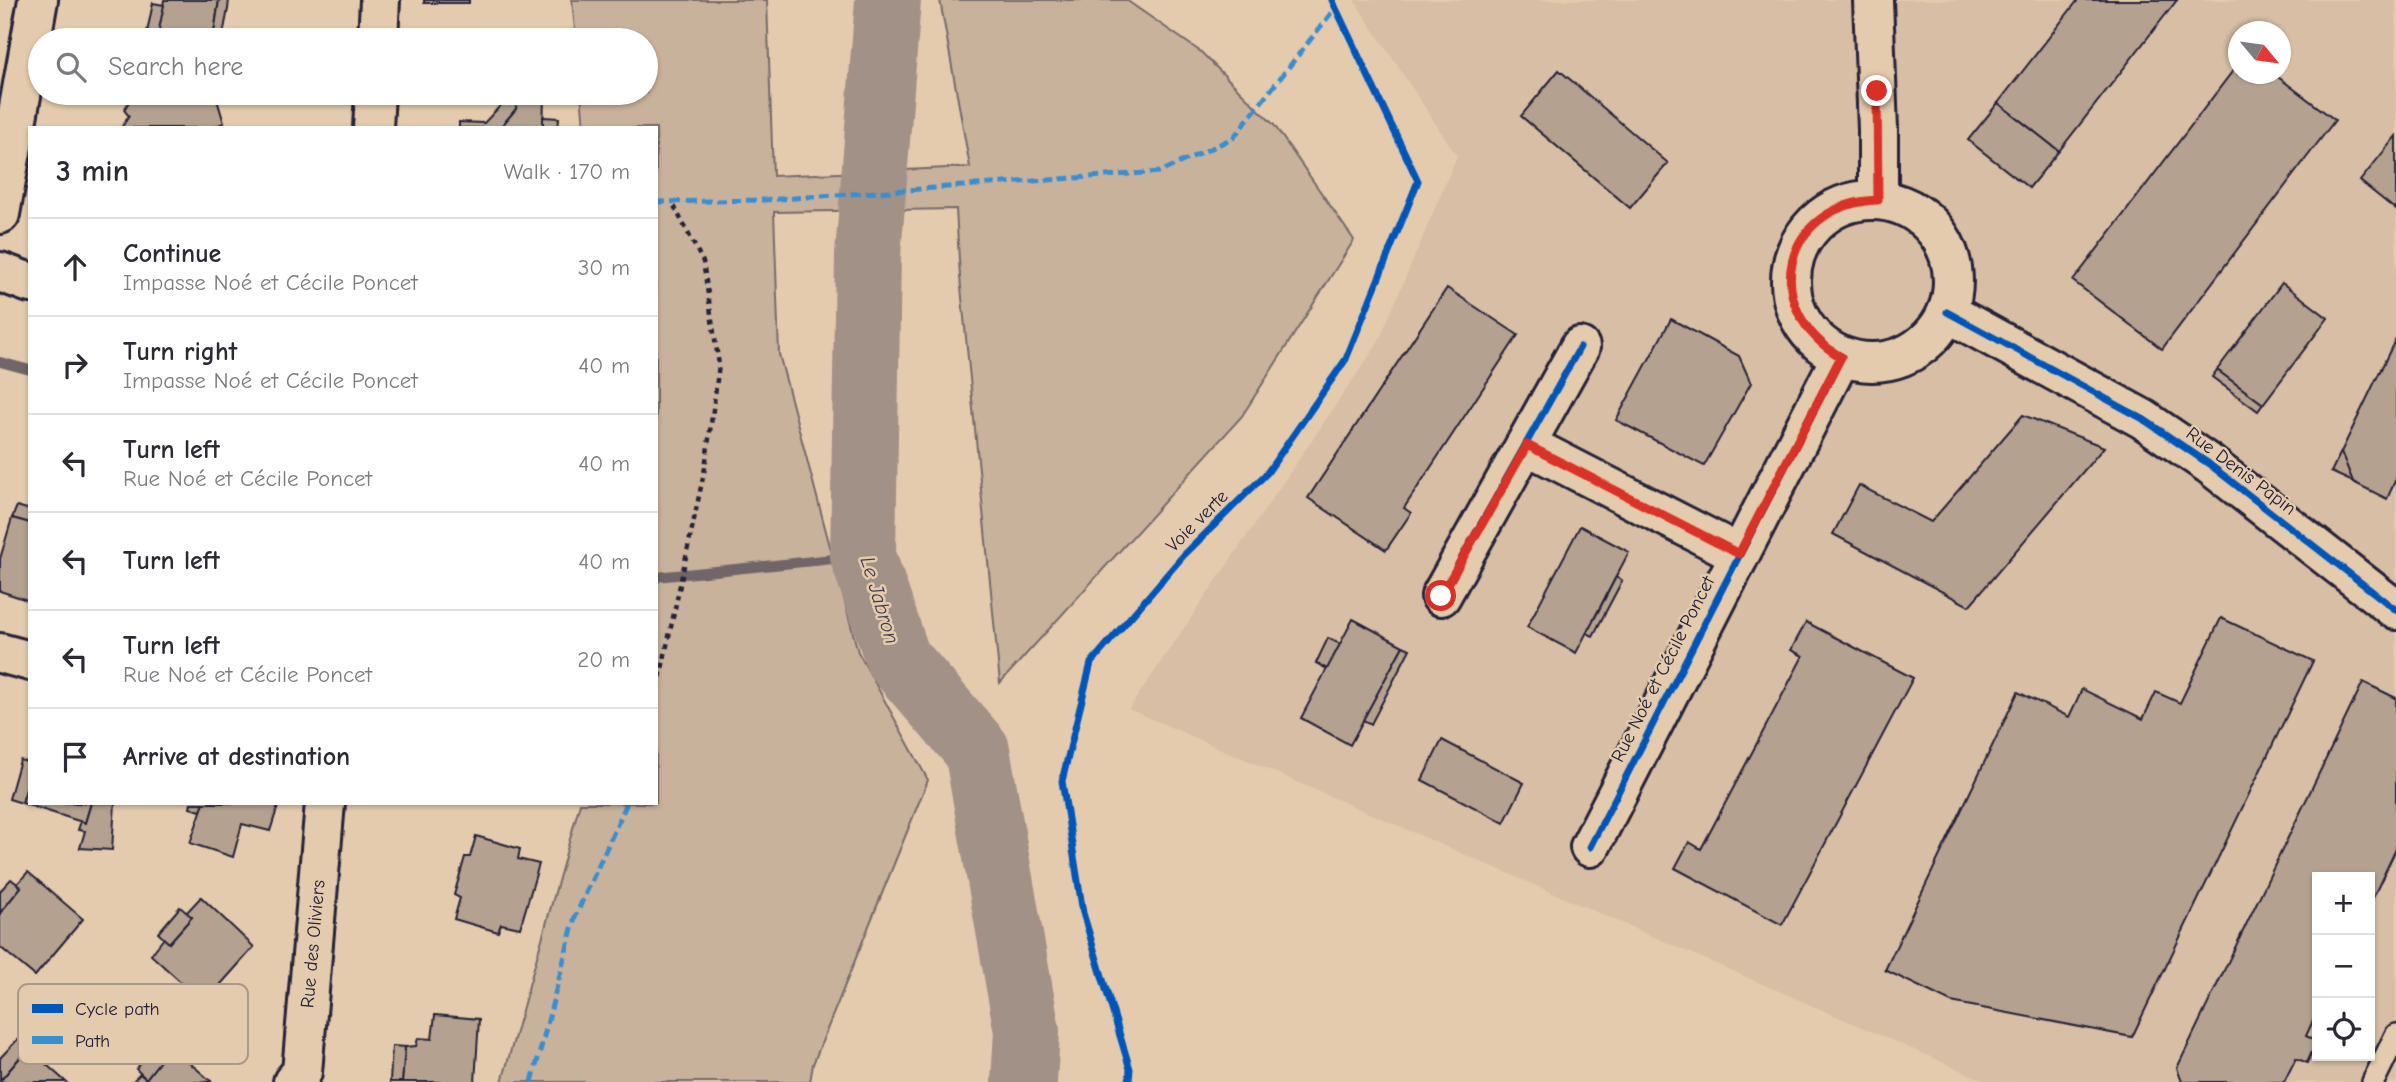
<!DOCTYPE html>
<meta charset="utf-8">
<style>
body{margin:0;font-family:"Comic Neue",sans-serif;background:#f7f7f7;color:#2b2b33}
.controls{position:absolute;right:21px;bottom:21px;display:grid;overflow:hidden;border-radius:0px;box-shadow:0 2px 5px #0004}
.controls button{width:63px;height:63px;display:grid;place-items:center;padding:0;border:0;border-bottom:2px solid #e1e1e2;background:#fff;color:#2b2b33;font:35px sans-serif}
.compass{position:absolute;left:2228px;top:21px;width:63px;height:63px;border-radius:50%;background:#fff;box-shadow:0 2px 5px #0004;rotate:119deg}
.stop{position:absolute;width:21px;height:21px;margin:-16px;border:5px solid #d93025;border-radius:50%;background:#fff}
.stop.end{background:#d93025;border-color:#fff;box-shadow:0 2px 7px #0008}
.list{margin:0;padding:0;list-style:none}
h2{display:flex;justify-content:space-between;align-items:center;height:91px;margin:0;padding:0 28px;font-size:30px}
h2 small{font-size:23px;font-weight:400;color:#7c7c81}
.list li{display:grid;grid-template-columns:46px 1fr auto;gap:21px;align-items:center;box-sizing:border-box;height:98px;padding:0 28px;border-top:2px solid #e1e1e2}
.list b{display:block;font-size:26px;white-space:nowrap}
.list p{margin:0;font-size:23px;white-space:nowrap;color:#7c7c81}
.list em{font-size:23px;font-style:normal;color:#7c7c81}
.icon{flex:none;width:38px;height:38px;fill:none;stroke:currentColor;stroke-width:2;stroke-linecap:round;stroke-linejoin:round}
.map{position:relative;flex:none;width:2396px;height:1082px;overflow:hidden}
.search{position:absolute;background:#fff;box-shadow:0 2px 5px #0004;left:28px;top:28px;width:630px;height:77px;display:flex;align-items:center;gap:18px;box-sizing:border-box;padding:0 24px;border-radius:38px;color:#7c7c81;font-size:26px}
.panel{position:absolute;background:#fff;box-shadow:0 2px 5px #0004;left:28px;top:126px;width:630px;height:679px;border-radius:0px}
.map>svg:first-child{display:block}
.built{fill:#d7bea4;fill-rule:evenodd}
.green{fill:#c9b29c;stroke:#766a6c;stroke-width:2}
.lines{fill:none;stroke-linecap:round;stroke-linejoin:round}
.stream{stroke:#6f6568;stroke-width:10}
.river{stroke:#a29186;stroke-width:66}
.building{fill:#b5a190;stroke:#22223b;stroke-width:2}
.lane-casing{stroke:#22223b;stroke-width:26}
.street-casing{stroke:#22223b;stroke-width:44}
.path{stroke:#22223b;stroke-width:4.5;stroke-dasharray:5 5;stroke-linecap:butt}
.lane{stroke:#e5cbad;stroke-width:21}
.street{stroke:#e5cbad;stroke-width:38}
.quiet{stroke:#398ed0;stroke-width:5;stroke-dasharray:10 5;stroke-linecap:butt}
.cycleway-casing{stroke:#e5cbad;stroke-width:11}
.cycleway{stroke:#0057b8;stroke-width:7}
.route{stroke:#d93025;stroke-width:9}
.labels{text-anchor:middle;dominant-baseline:central;stroke-width:5;stroke-linejoin:round;paint-order:stroke}
.street-label{font-size:19px;fill:#22223b;stroke:#e5cbad}
.water-label{font-size:21px;font-style:italic;fill:#423e4e;stroke:#e5cbad}
.key{fill:#e5cbad;stroke:#aa988b;stroke-width:2}
.key-label{font-size:19px;fill:#22223b}
</style>
<div class="map">
<svg width="2396" height="1082" viewBox="0 0 2396 1082">
<rect width="100%" height="100%" fill="#e5cbad"/>
<filter id="ink" filterUnits="userSpaceOnUse"><feTurbulence type="fractalNoise" baseFrequency=".0143" numOctaves="2"/><feDisplacementMap in="SourceGraphic" scale="14" xChannelSelector="R" yChannelSelector="G"/><feConvolveMatrix kernelMatrix="1 2 1 2 8 2 1 2 1" color-interpolation-filters="sRGB"/></filter>
<g filter="url(#ink)">
<path class="built" d="M1354 0H2396V1082H1988L1129 709 1378 343 1457 156ZM2238 32H2280V74H2238ZM2317 877H2370V1056H2317Z"/>
<polygon class="green" points="572,0 767,0 773,176 970,167 940,0 1126,0 1201,52 1274,125 1354,240 1242,416 1000,683 960,277 956,209 774,212 779,354 858,652 928,780 813,1064 810,1082 502,1082 580,803 656,803 656,128 584,128 581,93 646,93 646,40 576,40"/>
<g class="lines">
<g class="stream">
<polyline points="0,362 30,370"/>
<polyline points="656,577 863,556"/>
</g>
<polyline class="river" points="888,0 868,255 863,556 898,659 977,750 1027,1031 1024,1082"/>
</g>
<g class="building">
<polygon points="164,0 219,0 213,40 157,40"/>
<polygon points="219,0 229,0 228,9 222,40 213,40"/>
<rect x="424" y="0" width="45" height="3"/>
<polygon points="2078,0 2177,0 2059,151 1998,103"/>
<polygon points="153,3 164,5 157,39 146,37"/>
<polygon points="255,33 285,34 285,40 255,40"/>
<polygon points="2238,64 2238,74 2274,74 2335,120 2162,349 2073,281"/>
<polygon points="1559,70 1668,163 1630,208 1521,116"/>
<polygon points="134,93 215,93 224,123 210,128 121,128 129,116 124,110"/>
<rect x="252" y="93" width="32" height="5"/>
<polygon points="503,93 517,93 516,109 500,128 459,128 459,122 484,123 502,104"/>
<polygon points="517,93 551,93 551,99 544,99 543,128 500,128 516,109"/>
<polygon points="1998,103 2059,151 2029,188 1968,140"/>
<polygon points="543,117 559,118 558,128 543,128"/>
<polygon points="2396,136 2396,210 2360,181"/>
<polygon points="2282,283 2328,318 2263,404 2217,370"/>
<polygon points="1447,288 1518,335 1404,508 1411,513 1386,550 1308,498"/>
<polygon points="1671,319 1739,356 1751,383 1704,466 1616,420"/>
<polygon points="2396,338 2396,479 2387,499 2353,482 2341,452"/>
<polygon points="2217,370 2263,404 2258,411 2212,377"/>
<polygon points="2023,415 2104,447 1969,606 1833,534 1859,485 1931,522"/>
<polygon points="2341,452 2353,482 2331,472"/>
<polygon points="17,506 30,510 30,523 12,518"/>
<polygon points="12,518 30,523 30,601 0,591 0,559"/>
<polygon points="1580,526 1629,552 1576,653 1527,627"/>
<polygon points="1616,577 1622,581 1593,636 1587,633"/>
<polygon points="2221,618 2313,661 2132,1037 1951,1002 1885,970 2018,692 2069,717 2082,689 2143,719 2156,692 2180,703"/>
<polygon points="1353,619 1403,646 1350,745 1301,718"/>
<polygon points="1806,622 1913,678 1782,925 1675,868 1689,842 1701,849 1803,656 1791,650"/>
<polygon points="1328,638 1340,644 1327,669 1316,663"/>
<polygon points="1403,646 1410,649 1371,724 1363,720"/>
<polygon points="2363,682 2396,698 2396,849 2370,904 2370,877 2317,877 2317,1012 2306,1036 2317,1041 2307,1063 2296,1058 2284,1082 2182,1082 2177,1068"/>
<polygon points="1442,740 1524,783 1504,823 1422,780"/>
<polygon points="20,760 30,763 30,777 22,803 9,799"/>
<polygon points="30,777 30,803 91,803 85,823 22,803"/>
<polygon points="91,803 115,803 112,850 80,848 85,831 78,830 81,821 85,823"/>
<polygon points="191,803 204,803 201,811 190,808"/>
<polygon points="204,803 279,803 270,831 242,824 233,857 190,843"/>
<polygon points="476,836 520,849 518,859 539,864 520,928 501,924 498,932 454,919 460,898 454,895 465,857 470,857"/>
<polygon points="28,872 83,919 35,976 0,947 0,913 21,887 17,884"/>
<polygon points="11,879 21,887 0,913 0,891"/>
<polygon points="201,897 254,947 204,1003 151,955 164,938 169,943 192,917 186,913"/>
<polygon points="180,907 192,917 169,943 158,933"/>
<polygon points="435,1015 479,1019 475,1082 402,1082 405,1047 416,1046 418,1038 432,1039"/>
<polygon points="18,1039 28,1048 2,1079 0,1077 0,1058"/>
<polygon points="162,1039 171,1047 146,1079 136,1069"/>
<polygon points="392,1046 405,1047 402,1082 390,1082"/>
<polygon points="171,1047 212,1082 132,1082 140,1074 146,1079"/>
<polygon points="28,1048 66,1082 0,1082 0,1077 2,1079"/>
</g>
<g class="lines">
<g class="lane-casing">
<polyline id="lane" points="2373,1082 2396,1035"/>
</g>
<g class="street-casing">
<g id="street">
<polyline points="1873,0 1878,130 1878,200"/>
<polyline points="378,40 380,0"/>
<polyline points="373,128 375,93"/>
<circle cx="1872" cy="281" r="81"/>
<polyline points="0,214 38,0"/>
<polyline points="0,272 30,283"/>
<polyline points="1947,312 2143,419 2209,464 2396,610"/>
<polyline points="1527,445 1739,554"/>
<polyline points="1441,596 1580,347"/>
<polyline points="0,653 30,661"/>
<polyline points="1590,847 1841,357"/>
<polyline points="293,1082 302,1072 325,803"/>
</g>
</g>
<polyline class="path" points="656,697 705,468 719,365 703,262 672,202"/>
<use href="#lane" class="lane"/>
<use href="#street" class="street"/>
<g class="quiet">
<polyline points="656,202 765,200 1160,172 1233,138 1336,7"/>
<polyline points="532,1082 575,917 627,803"/>
</g>
<g class="cycleway-casing">
<g id="cycleway">
<polyline points="1947,312 2143,419 2209,464 2396,610"/>
<polyline points="1441,596 1580,347"/>
<polyline points="1590,847 1841,357"/>
<polyline points="1129,1082 1130,1069 1083,913 1062,781 1091,663 1183,556 1267,473 1346,359 1418,181 1332,0"/>
</g>
</g>
<use href="#cycleway" class="cycleway"/>
</g>
</g>
<g class="lines" filter="url(#ink)">
<path class="route" d="M1441 596 1527 445 1739 554 1841 357C1758 308 1782 204 1878 200L1877 91"/>
</g>
<g class="labels">
<g class="street-label">
<text transform="translate(2241 471) rotate(37)">Rue Denis Papin</text>
<text transform="translate(1197 521) rotate(-45)">Voie verte</text>
<text transform="translate(1663 669) rotate(-63)">Rue Noé et Cécile Poncet</text>
<text transform="translate(313 944) rotate(-85)">Rue des Oliviers</text>
</g>
<g class="water-label">
<text transform="translate(880 600) rotate(73)">Le Jabron</text>
</g>
</g>
<rect x="18" y="984" width="230" height="80" rx="10" class="key"/>
<rect x="32" y="1004" width="31" height="9" fill="#0057b8"/>
<rect x="32" y="1036" width="31" height="8" fill="#398ed0"/>
<g class="key-label">
<text x="75" y="1015">Cycle path</text>
<text x="75" y="1047">Path</text>
</g>
</svg>
<div class="controls">
<button>+</button>
<button>−</button>
<button><svg class="icon" aria-label="locate" viewBox="0 0 24 24"><circle cx="12" cy="12" r="6"/><path d="M12 2v4M12 18v4M2 12h4M18 12h4"/></svg></button>
</div>
<svg class="compass" viewBox="-18 -18 36 36"><path d="M0-13l5 13h-10z" fill="#e53935"/><path d="M0 13l5-13h-10z" fill="#7c7c81"/></svg>
<div class="stop" style="left:1441px;top:596px"></div>
<div class="stop end" style="left:1877px;top:91px"></div>
<div class="search"><svg class="icon" aria-label="search" viewBox="0 0 24 24"><circle cx="10" cy="10" r="6"/><path d="M15 15l6 6"/></svg>Search here</div>
<section class="panel">
<h2>3 min<small>Walk · 170 m</small></h2>
<ul class="list">
<li><svg class="icon" aria-label="ahead" viewBox="0 0 24 24"><path d="M12 20V5M6 11l6-6 6 6"/></svg><div><b>Continue</b><p>Impasse Noé et Cécile Poncet</p></div><em>30 m</em></li>
<li><svg class="icon" aria-label="right" viewBox="0 0 24 24"><path d="M7 20v-9h11M14 6l5 5-5 5"/></svg><div><b>Turn right</b><p>Impasse Noé et Cécile Poncet</p></div><em>40 m</em></li>
<li><svg class="icon" aria-label="left" viewBox="0 0 24 24"><path d="M17 20v-9H6M10 6l-5 5 5 5"/></svg><div><b>Turn left</b><p>Rue Noé et Cécile Poncet</p></div><em>40 m</em></li>
<li><svg class="icon" aria-label="left" viewBox="0 0 24 24"><path d="M17 20v-9H6M10 6l-5 5 5 5"/></svg><div><b>Turn left</b></div><em>40 m</em></li>
<li><svg class="icon" aria-label="left" viewBox="0 0 24 24"><path d="M17 20v-9H6M10 6l-5 5 5 5"/></svg><div><b>Turn left</b><p>Rue Noé et Cécile Poncet</p></div><em>20 m</em></li>
<li><svg class="icon" aria-label="arrive" viewBox="0 0 24 24"><path d="M6 21V4h12l-3 4 3 4H6"/></svg><div><b>Arrive at destination</b></div></li>
</ul>
</section>
</div>
